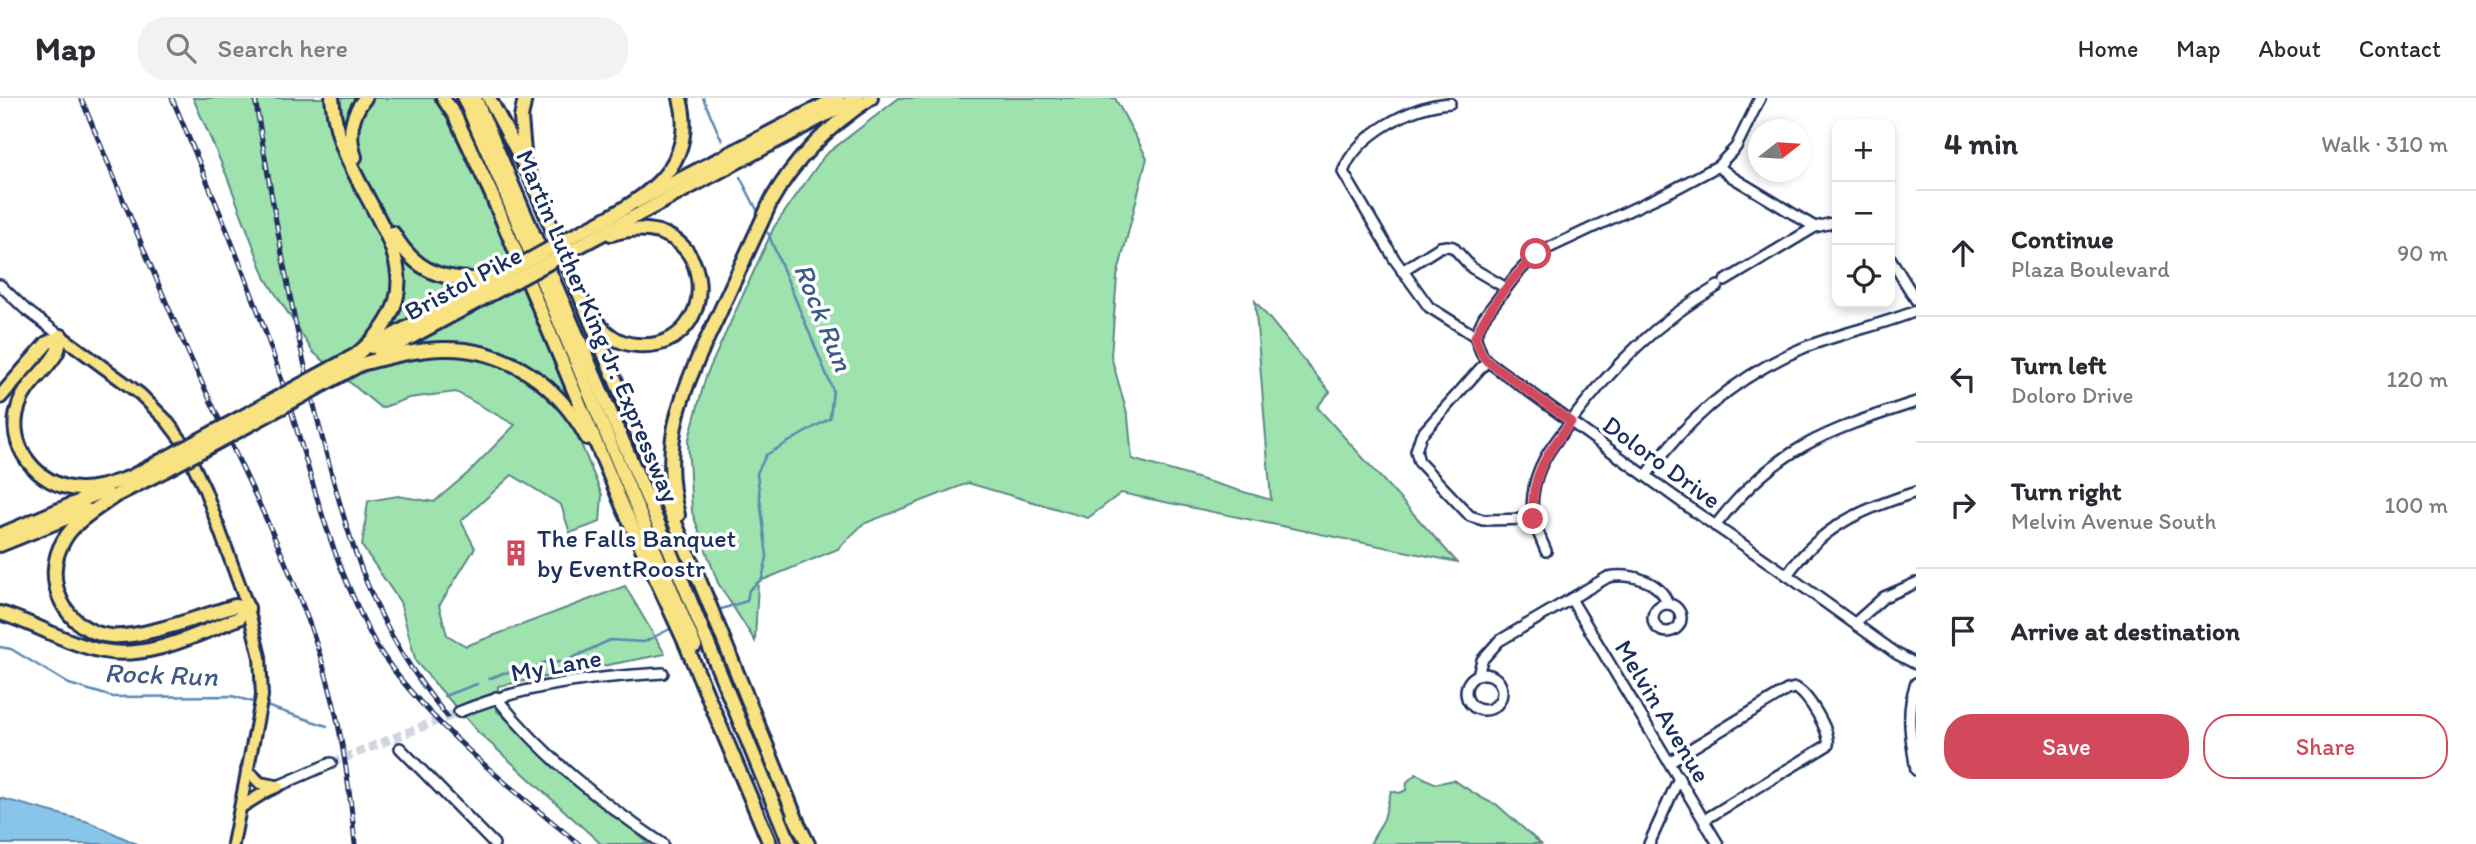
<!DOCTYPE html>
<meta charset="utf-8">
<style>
body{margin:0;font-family:Itim,sans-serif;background:#f2f2f3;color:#2b2b33}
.controls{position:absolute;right:21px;top:21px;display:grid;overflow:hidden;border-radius:14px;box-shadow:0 4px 10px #0003}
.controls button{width:63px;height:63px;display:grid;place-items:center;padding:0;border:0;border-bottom:2px solid #e1e1e2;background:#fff;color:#2b2b33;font:35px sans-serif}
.compass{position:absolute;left:1748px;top:21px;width:63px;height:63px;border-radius:50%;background:#fff;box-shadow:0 4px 10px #0003;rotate:73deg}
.stop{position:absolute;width:21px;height:21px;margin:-16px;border:5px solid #d1495b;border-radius:50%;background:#fff}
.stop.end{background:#d1495b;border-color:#fff;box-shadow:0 2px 7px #0008}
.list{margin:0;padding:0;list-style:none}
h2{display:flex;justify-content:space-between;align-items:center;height:91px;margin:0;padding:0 28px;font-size:30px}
h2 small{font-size:23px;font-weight:400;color:#7c7c81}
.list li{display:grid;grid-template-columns:46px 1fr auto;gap:21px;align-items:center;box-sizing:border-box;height:126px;padding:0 28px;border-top:2px solid #e1e1e2}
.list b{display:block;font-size:26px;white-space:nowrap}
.list p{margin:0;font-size:23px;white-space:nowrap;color:#7c7c81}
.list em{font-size:23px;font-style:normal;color:#7c7c81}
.actions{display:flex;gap:14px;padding:21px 28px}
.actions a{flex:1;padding:16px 0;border:2px solid #d1495b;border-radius:28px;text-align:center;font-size:24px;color:#d1495b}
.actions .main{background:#d1495b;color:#fff}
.icon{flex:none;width:38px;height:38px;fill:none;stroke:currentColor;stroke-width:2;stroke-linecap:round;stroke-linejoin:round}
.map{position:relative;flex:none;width:1916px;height:746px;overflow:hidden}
header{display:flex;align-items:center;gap:42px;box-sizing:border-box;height:98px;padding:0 35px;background:#fff;border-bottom:2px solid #e1e1e2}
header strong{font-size:33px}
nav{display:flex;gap:38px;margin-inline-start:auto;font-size:24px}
.search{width:490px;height:63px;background:#f2f2f3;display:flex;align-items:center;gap:18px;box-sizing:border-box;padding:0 24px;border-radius:28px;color:#7c7c81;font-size:26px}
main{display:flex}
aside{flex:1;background:#fff}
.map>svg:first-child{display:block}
.green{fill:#9ee2ae;stroke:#5c8886;stroke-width:2}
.water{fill:#88c5e8;stroke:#5c89b1;stroke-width:2}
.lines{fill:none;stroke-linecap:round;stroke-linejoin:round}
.stream{stroke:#5c89b1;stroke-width:2.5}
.minor-tunnel{stroke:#d1d5df;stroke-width:9;stroke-dasharray:9 4.5;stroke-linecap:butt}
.minor-casing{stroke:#1b2f5e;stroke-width:14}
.major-casing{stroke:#1b2f5e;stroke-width:16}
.highway-casing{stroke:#1b2f5e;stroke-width:18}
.minor{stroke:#fff;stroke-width:9}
.major{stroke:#f8e281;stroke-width:10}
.highway{stroke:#f8e281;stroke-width:12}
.rail-casing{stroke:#1b2f5e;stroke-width:5}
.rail{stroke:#fff;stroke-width:2.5;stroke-dasharray:8;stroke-linecap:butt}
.highway-bridge-casing{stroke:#1b2f5e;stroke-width:18;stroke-linecap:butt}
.highway-bridge{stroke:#f8e281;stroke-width:12}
.route{stroke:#d1495b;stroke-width:9}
.labels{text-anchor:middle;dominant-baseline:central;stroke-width:7;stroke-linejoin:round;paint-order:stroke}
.street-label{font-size:26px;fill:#1b2f5e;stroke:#fff}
.poi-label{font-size:26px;fill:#1b2f5e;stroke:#fff;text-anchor:start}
.water-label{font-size:28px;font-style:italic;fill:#3c5c87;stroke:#fff}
</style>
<header>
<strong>Map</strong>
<div class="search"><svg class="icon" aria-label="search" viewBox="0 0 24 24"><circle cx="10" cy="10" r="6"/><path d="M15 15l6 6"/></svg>Search here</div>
<nav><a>Home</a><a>Map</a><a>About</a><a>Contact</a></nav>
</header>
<main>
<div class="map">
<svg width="1916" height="746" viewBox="0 0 1916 746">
<rect width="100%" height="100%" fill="#fff"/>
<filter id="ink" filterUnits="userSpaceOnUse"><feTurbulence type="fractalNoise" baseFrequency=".0143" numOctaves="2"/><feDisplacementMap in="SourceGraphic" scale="14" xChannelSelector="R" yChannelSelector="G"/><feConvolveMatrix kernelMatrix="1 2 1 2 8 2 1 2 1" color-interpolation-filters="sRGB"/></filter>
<g filter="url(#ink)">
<g class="green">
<polygon points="193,0 447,0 445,16 480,90 561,281 581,346 602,397 600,424 570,435 561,407 512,377 461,423 475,450 439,508 447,537 466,548 625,488 665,556 498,588 497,613 649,746 601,746 478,634 416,564 400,504 362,448 368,403 398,398 434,404 467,376 515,327 456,294 409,300 381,310 313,254 266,181 226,76"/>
<polygon points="899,0 1115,0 1147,60 1117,179 1111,258 1128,319 1132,361 1271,402 1255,203 1330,294 1317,309 1457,464 1121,395 1088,420 968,385 863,426 838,451 758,484 755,543 718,485 692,414 688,344 706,278 774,129 825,57"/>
<path d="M1416 676 1436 686 1453 682C1464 688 1486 705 1496 706L1541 746H1370L1384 721 1391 693 1400 695 1406 692 1407 684Z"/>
</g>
<polygon class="water" points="0,700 89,724 137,746 0,746"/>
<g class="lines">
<g class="stream">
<polyline points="703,0 722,43"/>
<polyline points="740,79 757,112"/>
<polyline points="718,512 747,503 749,492 762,481 767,459 757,375 766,357 830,320 833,292 768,135"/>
<polyline points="0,549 11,551 69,586 113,599 232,598 257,605"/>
<polyline points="489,581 503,575 529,573 545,564 564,564 610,542 644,544 672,530"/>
<polyline points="444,598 477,586"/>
<polyline points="263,607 327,628"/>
</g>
<polyline class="minor-tunnel" points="331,665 459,614"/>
<g class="minor-casing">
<g id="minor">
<path d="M1450 5C1411 8 1357 36 1343 74L1395 162 1429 209 1475 238 1482 257 1487 263 1694 413 1787 477 1897 556 1916 566"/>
<polyline points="1718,68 1732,79 1815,129"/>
<polyline points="1890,160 1916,202"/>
<polyline points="1402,173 1440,149 1447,148 1453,149 1472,170 1506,190"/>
<polyline points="1725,183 1815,129 1837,124"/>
<polyline points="0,187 25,211 61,238"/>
<polyline points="1475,238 1484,219 1517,176 1536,156 1673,92 1718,68 1736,49 1760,0"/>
<polyline points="1487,263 1421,337 1416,353 1419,364 1470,418 1483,422 1533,421"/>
<path d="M1646 378C1686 322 1739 277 1803 250 1840 235 1879 228 1916 213"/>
<path d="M1715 428C1777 349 1824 334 1916 304"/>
<path d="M1546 453C1538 434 1530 419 1533 397 1536 368 1552 348 1569 326 1611 270 1657 223 1718 188"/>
<path d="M1787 477C1822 428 1860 412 1916 394"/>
<polyline points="1571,501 1718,746"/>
<circle cx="1667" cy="520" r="14"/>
<polyline points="1855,525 1884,499 1916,485"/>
<circle cx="1484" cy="594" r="18"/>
<path d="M1478 577 1482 562 1499 543 1608 479C1630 475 1660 482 1668 506"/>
<path d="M1916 585C1905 614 1911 641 1916 672"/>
<path d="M496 599C542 658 602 705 663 746"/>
<path d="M459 614C524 587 593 579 663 575"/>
<polyline points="400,650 494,746"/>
<path d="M1669 664 1787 592 1795 590C1807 594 1831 634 1828 647L1704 722"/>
<polyline points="278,688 331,665"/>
<polyline points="1649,746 1679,680"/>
</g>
</g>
<g class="major-casing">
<g id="major">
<polyline points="61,238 140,296 166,322 182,343 205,392 248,510 260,559 262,598 233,746"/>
<polyline points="247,672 260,685 276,688"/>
<polyline points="241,709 267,693 278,688"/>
</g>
</g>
<g class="highway-casing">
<g id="highway">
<path d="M332 0C334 20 338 39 346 57 379 132 440 189 356 257"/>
<polyline points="443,0 455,18 491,95 623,409 684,542 770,746"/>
<polyline points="464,0 503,89 695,548"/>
<polyline points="475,0 670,453 790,746"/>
<polyline points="489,0 530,78 707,501 797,723"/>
<polyline points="524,54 521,20 525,0"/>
<path d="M355 59C348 38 350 18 365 0"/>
<polyline points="636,104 837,0"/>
<path d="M393 135C418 179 450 184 497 180"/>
<path d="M567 141C624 111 702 80 680 0"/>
<polyline points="572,152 857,0"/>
<path d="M593 219C604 235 618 246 637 247 726 254 720 104 611 136"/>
<path d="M61 238C60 243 59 250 57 254 47 273 26 285 19 307 4 347 38 389 79 391 97 392 115 384 132 379"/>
<polyline points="372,249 513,171"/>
<polyline points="380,256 517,182"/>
<path d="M361 266C388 259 414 252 442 251 505 249 558 286 587 340"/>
<polyline points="0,299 47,245 61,238"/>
<polyline points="125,382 159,364"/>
<path d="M112 400C95 412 74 424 64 442 40 481 65 534 111 538 141 541 204 517 235 508L248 510"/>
<polyline points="107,402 164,373"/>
<path d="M678 417C657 340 687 283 719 216 736 178 754 141 771 103 795 60 830 27 871 0"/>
<polyline points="0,437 106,392"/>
<polyline points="0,447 87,412"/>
<path d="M0 515C35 525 67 546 103 553 149 562 197 536 239 520L248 510"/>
<polyline points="794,718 808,746"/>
</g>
</g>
<use href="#minor" class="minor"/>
<use href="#major" class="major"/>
<use href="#highway" class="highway"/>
<g class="rail-casing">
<g id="rail">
<path d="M81 0C118 88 153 177 192 263 240 369 297 472 328 584 343 637 350 692 355 746"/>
<path d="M172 0C210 90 248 179 278 271 304 349 321 429 355 503 363 522 372 542 384 559 433 629 513 692 579 746"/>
<path d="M255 0C274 114 293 228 322 339 350 447 373 530 447 618"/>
</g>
</g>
<use href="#rail" class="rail"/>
<g class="highway-bridge-casing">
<g id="highway-bridge">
<polyline points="513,171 567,141"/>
<polyline points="517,182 572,152"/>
<polyline points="159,364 356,257"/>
<polyline points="164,373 361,266"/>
</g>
</g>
<use href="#highway-bridge" class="highway-bridge"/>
</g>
</g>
<g class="lines" filter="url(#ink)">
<path class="route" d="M1533 421C1530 378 1546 357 1571 324L1487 263 1482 257 1475 239C1490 207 1512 181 1536 156"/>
</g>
<defs>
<g id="building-bare" transform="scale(2.1)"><path d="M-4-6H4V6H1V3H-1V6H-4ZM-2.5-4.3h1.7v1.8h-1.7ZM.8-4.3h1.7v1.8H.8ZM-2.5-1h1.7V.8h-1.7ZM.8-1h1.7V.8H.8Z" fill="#d1495b" stroke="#fff" stroke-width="2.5" paint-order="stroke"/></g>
</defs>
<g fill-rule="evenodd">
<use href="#building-bare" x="516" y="455"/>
</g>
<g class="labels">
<g class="street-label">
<text transform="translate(463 185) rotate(-28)">Bristol Pike</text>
<text transform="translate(598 228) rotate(67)">Martin Luther King Jr. Expressway</text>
<text transform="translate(1662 364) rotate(36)">Doloro Drive</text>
<text transform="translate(556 567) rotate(-10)">My Lane</text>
<text transform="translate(1663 613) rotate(59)">Melvin Avenue</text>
</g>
<g class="poi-label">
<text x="537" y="440">The Falls Banquet<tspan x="537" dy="30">by EventRoostr</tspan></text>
</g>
<g class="water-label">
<text transform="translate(824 219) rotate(68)">Rock Run</text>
<text transform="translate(161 576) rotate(2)">Rock Run</text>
</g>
</g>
</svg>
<div class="controls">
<button>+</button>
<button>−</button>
<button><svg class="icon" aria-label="locate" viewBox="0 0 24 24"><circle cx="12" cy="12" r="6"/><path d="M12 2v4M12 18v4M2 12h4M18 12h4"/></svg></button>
</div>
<svg class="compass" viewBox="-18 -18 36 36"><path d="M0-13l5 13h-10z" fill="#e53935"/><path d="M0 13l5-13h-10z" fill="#7c7c81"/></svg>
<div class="stop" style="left:1536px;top:156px"></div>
<div class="stop end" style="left:1533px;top:421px"></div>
</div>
<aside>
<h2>4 min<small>Walk · 310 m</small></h2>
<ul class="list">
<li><svg class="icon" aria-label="ahead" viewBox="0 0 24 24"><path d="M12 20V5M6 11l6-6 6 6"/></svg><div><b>Continue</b><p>Plaza Boulevard</p></div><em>90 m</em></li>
<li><svg class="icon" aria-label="left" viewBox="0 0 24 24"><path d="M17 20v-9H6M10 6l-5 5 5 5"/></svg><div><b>Turn left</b><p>Doloro Drive</p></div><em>120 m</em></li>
<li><svg class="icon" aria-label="right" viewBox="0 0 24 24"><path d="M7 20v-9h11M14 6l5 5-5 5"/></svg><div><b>Turn right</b><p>Melvin Avenue South</p></div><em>100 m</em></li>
<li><svg class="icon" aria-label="arrive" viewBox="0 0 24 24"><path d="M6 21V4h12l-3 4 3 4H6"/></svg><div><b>Arrive at destination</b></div></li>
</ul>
<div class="actions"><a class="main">Save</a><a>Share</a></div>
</aside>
</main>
